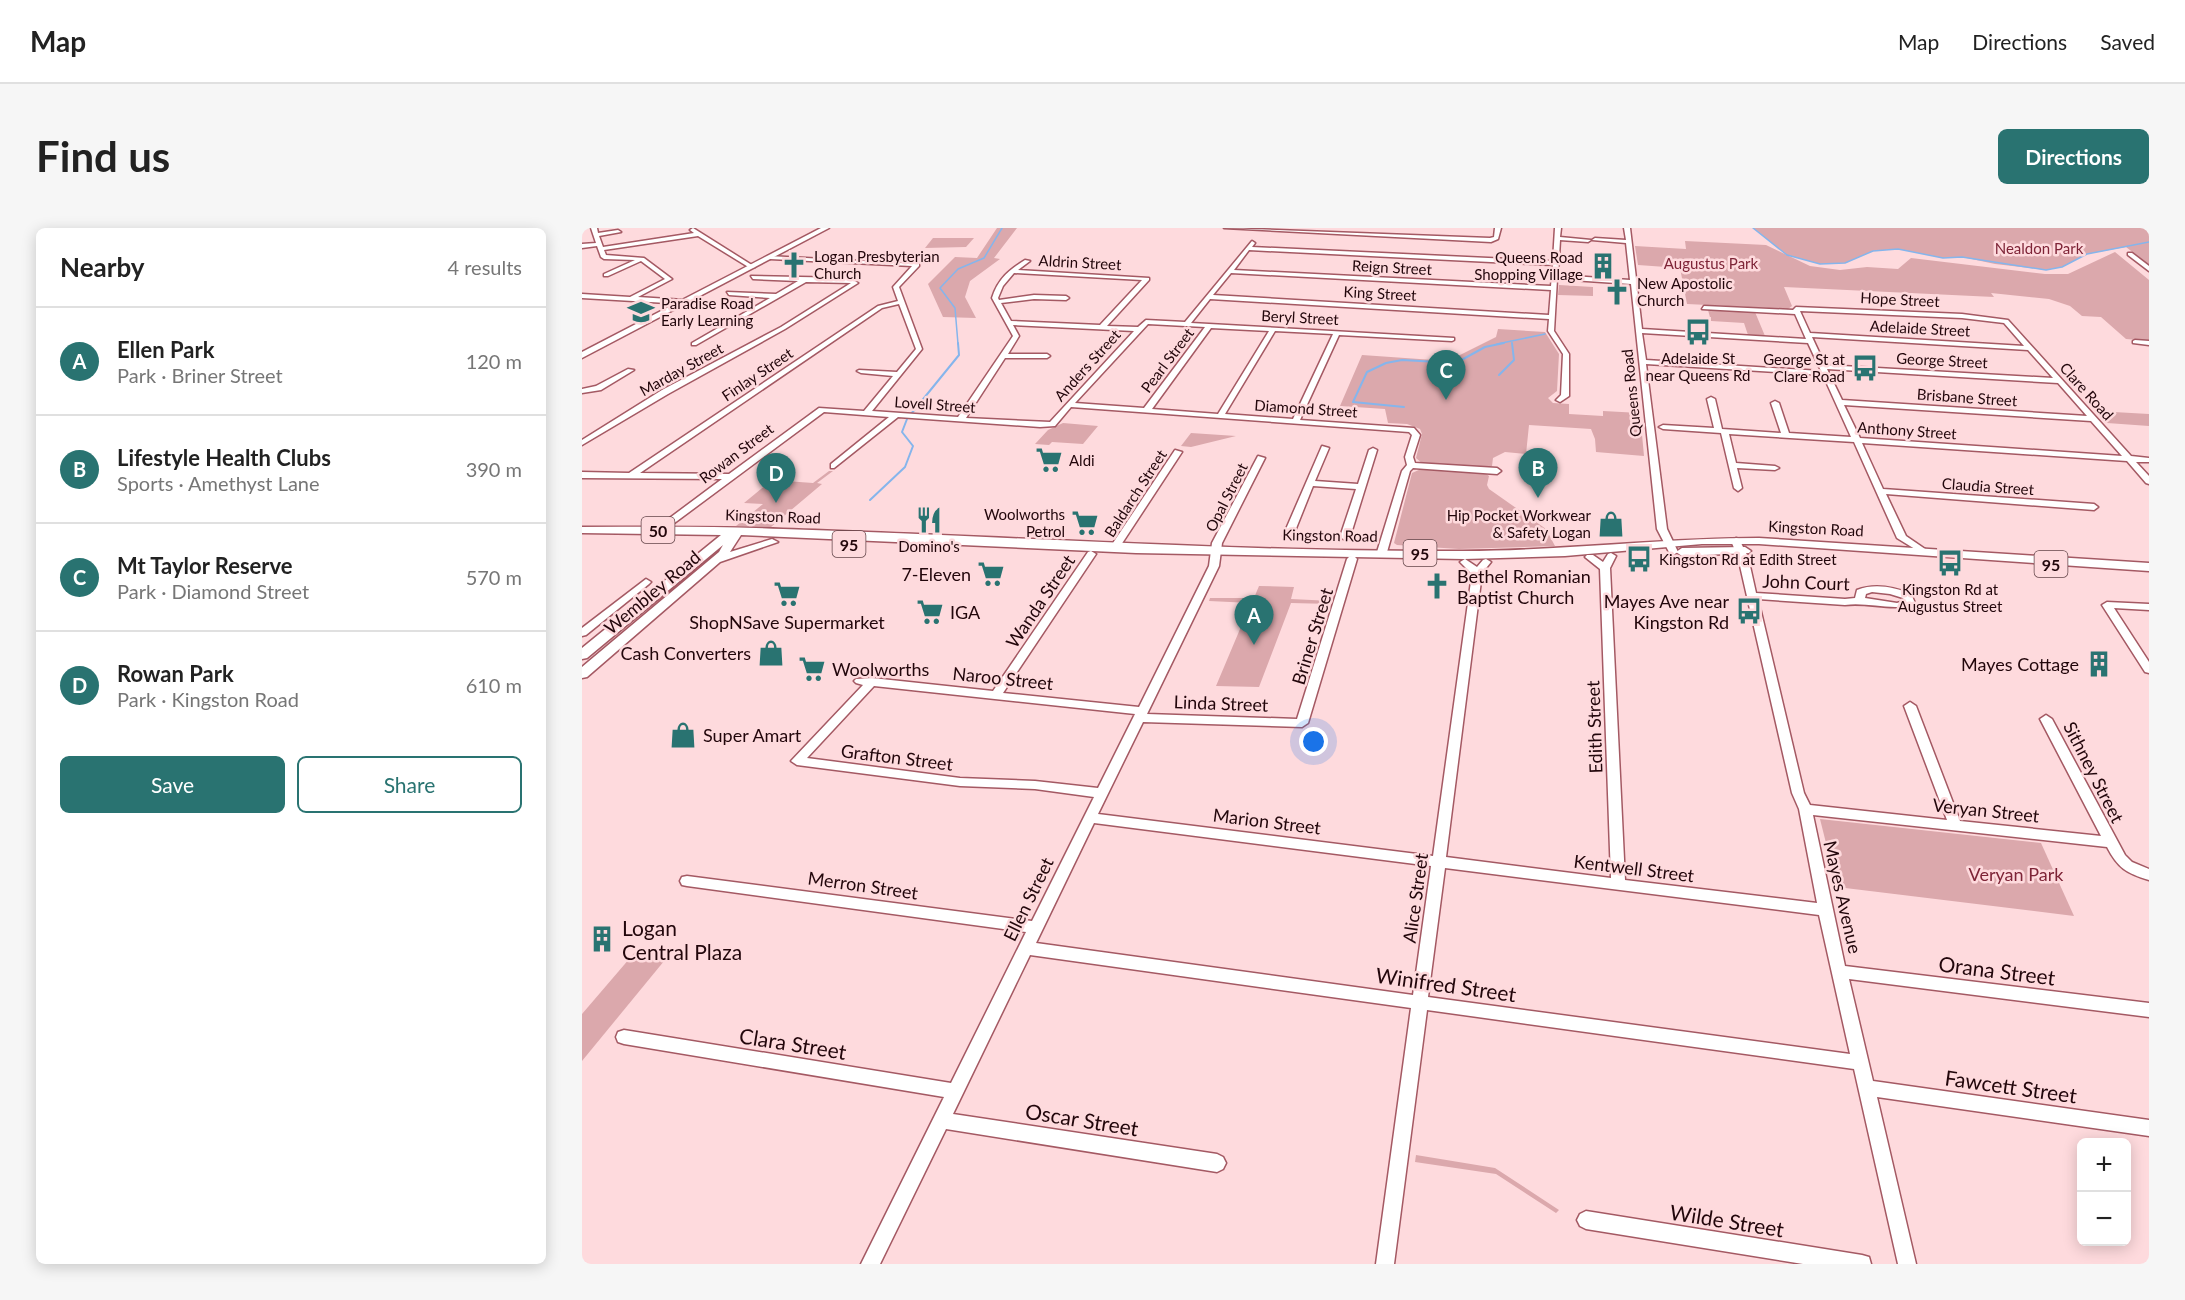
<!DOCTYPE html>
<meta charset="utf-8">
<style>
body{margin:0;font-family:Lato,sans-serif;background:#f6f6f6;color:#222}
.controls{position:absolute;right:18px;bottom:18px;display:grid;overflow:hidden;border-radius:9px;box-shadow:0 3px 15px #0003}
.controls button{width:54px;height:54px;display:grid;place-items:center;padding:0;border:0;border-bottom:2px solid #e0e0e0;background:#fff;color:#222;font:30px sans-serif}
.you{position:absolute;left:732px;top:514px;width:21px;height:21px;margin:-15px;border:4px solid #fff;border-radius:50%;background:#1a73e8;box-shadow:0 0 0 9px #1a73e833}
.badge{display:grid;place-items:center;width:39px;height:39px;border-radius:50%;background:#297371;color:#fff;font-size:20px;font-weight:700}
.pin{position:absolute;translate:-50% -50px;filter:drop-shadow(0 2px 3px #0008)}
.pin::after{content:'';position:absolute;top:32px;width:21px;height:18px;background:inherit;clip-path:polygon(0 0,100% 0,50% 100%)}
.list{margin:0;padding:0;list-style:none}
h2{display:flex;justify-content:space-between;align-items:center;height:78px;margin:0;padding:0 24px;font-size:26px}
h2 small{font-size:20px;font-weight:400;color:#767676}
.list li{display:grid;grid-template-columns:39px 1fr auto;gap:18px;align-items:center;box-sizing:border-box;height:108px;padding:0 24px;border-top:2px solid #e0e0e0}
.list b{display:block;font-size:22px;white-space:nowrap}
.list p{margin:0;font-size:20px;white-space:nowrap;color:#767676}
.list em{font-size:20px;font-style:normal;color:#767676}
.actions{display:flex;gap:12px;padding:18px 24px}
.actions a{flex:1;padding:14px 0;border:2px solid #297371;border-radius:9px;text-align:center;font-size:21px;color:#297371}
.actions .main{background:#297371;color:#fff}
.map{position:relative;flex:none;width:1567px;height:1036px;overflow:hidden;border-radius:9px}
header{display:flex;align-items:center;gap:36px;box-sizing:border-box;height:84px;padding:0 30px;background:#fff;border-bottom:2px solid #e0e0e0}
header strong{font-size:28px}
nav{display:flex;gap:33px;margin-inline-start:auto;font-size:21px}
.intro{display:flex;align-items:center;justify-content:space-between;box-sizing:border-box;height:144px;padding:0 36px}
h1{margin:0;font-size:42px}
.button{padding:15px 27px;border-radius:9px;background:#297371;color:#fff;font-size:21px;font-weight:700}
main{display:flex;gap:36px;padding:0 36px}
aside{flex:1;background:#fff;border-radius:9px;box-shadow:0 3px 15px #0003}
.map>svg:first-child{display:block}
.green{fill:#dba8ac}
.lines{fill:none;stroke-linecap:round;stroke-linejoin:round}
.stream-far1{stroke:#85b5ec;stroke-width:1.5}
.stream{stroke:#85b5ec;stroke-width:2}
.minor-casing{stroke:#a45963;stroke-width:3}
.major-casing{stroke:#a45963;stroke-width:3}
.minor{fill:#fff;fill-rule:evenodd}
.major{fill:#fff;fill-rule:evenodd}
.labels{text-anchor:middle;dominant-baseline:central;stroke-width:5;stroke-linejoin:round;paint-order:stroke}
.far-park-label{font-size:15px;fill:#7e2437;stroke:#fedadd}
.far-poi-label{font-size:15px;fill:#22060b;stroke:#fedadd;text-anchor:start}
.far-street-label{font-size:15px;fill:#22060b;stroke:#fedadd}
.shield{fill:#fedadd;stroke:#64464a;stroke-width:1.5}
.shield-label{font-size:16px;font-weight:bold;fill:#22060b}
.poi-label{font-size:18px;fill:#22060b;stroke:#fedadd;text-anchor:end}
.street-label{font-size:18px;fill:#22060b;stroke:#fedadd}
.park-label{font-size:18px;fill:#7e2437;stroke:#fedadd}
.near-poi-label{font-size:21px;fill:#22060b;stroke:#fedadd;text-anchor:start}
.near-street-label{font-size:21px;fill:#22060b;stroke:#fedadd}
</style>
<header>
<strong>Map</strong>
<nav><a>Map</a><a>Directions</a><a>Saved</a></nav>
</header>
<div class="intro"><h1>Find us</h1><a class="button">Directions</a></div>
<main>
<aside>
<h2>Nearby<small>4 results</small></h2>
<ul class="list">
<li><span class="badge">A</span><div><b>Ellen Park</b><p>Park · Briner Street</p></div><em>120 m</em></li>
<li><span class="badge">B</span><div><b>Lifestyle Health Clubs</b><p>Sports · Amethyst Lane</p></div><em>390 m</em></li>
<li><span class="badge">C</span><div><b>Mt Taylor Reserve</b><p>Park · Diamond Street</p></div><em>570 m</em></li>
<li><span class="badge">D</span><div><b>Rowan Park</b><p>Park · Kingston Road</p></div><em>610 m</em></li>
</ul>
<div class="actions"><a class="main">Save</a><a>Share</a></div>
</aside>
<div class="map">
<svg width="1567" height="1036" viewBox="0 0 1567 1036">
<rect width="100%" height="100%" fill="#fedadd"/>
<g class="green">
<polygon points="415,0 435,0 412,30 418,31 388,53 383,69 394,90 361,89 346,56 373,29 395,30"/>
<polygon points="1171,0 1567,0 1567,37 1544,19 1505,26 1480,39 1464,42 1413,36 1380,29 1361,30 1316,21 1291,23 1263,35 1238,36 1205,27"/>
<polygon points="351,10 392,10 384,19 343,20"/>
<polygon points="1103,13 1184,17 1228,38 1258,42 1285,39 1316,41 1329,30 1463,46 1486,46 1533,24 1567,52 1567,113 1544,111 1519,89 1500,88 1488,78 1467,71 1409,65 1412,69 1202,59 1210,78 1206,81 1105,76 1098,40 1056,37 1053,18 1104,21"/>
<polygon points="977,57 1011,59 1011,68 976,67"/>
<polygon points="1126,82 1173,84 1183,108 1166,107 1162,95 1129,93"/>
<polygon points="916,101 963,104 977,126 975,163 966,170 971,175 987,176 987,186 1021,188 1021,183 1058,185 1062,228 1014,224 1013,211 1009,201 947,197 944,226 923,224 911,230 910,238 904,240 841,236 834,230 840,206 838,201 825,196 806,195 803,181 758,178 780,127 866,133 914,109"/>
<polygon points="1514,183 1567,186 1567,198 1525,195"/>
<polygon points="481,195 516,198 501,216 470,214 467,217 453,216 466,202"/>
<polygon points="609,205 654,208 609,219 599,218"/>
<polygon points="839,241 903,245 907,248 905,257 907,261 964,301 973,318 877,321 815,317 812,315 830,245"/>
<polygon points="247,243 251,243 235,255 240,256 189,299 154,298 181,276 162,275 190,252 231,255"/>
<polygon points="677,358 712,359 709,371 750,373 749,376 709,375 677,459 634,458 669,375 627,373 628,370 672,370"/>
<polygon points="1238,591 1459,615 1492,688 1255,659"/>
<polygon points="54,723 87,727 0,833 0,786"/>
<polygon points="834,927 913,940 977,982 974,985 914,946 833,934"/>
</g>
<g class="lines">
<g class="stream-far1">
<polyline points="1171,0 1205,27 1238,36 1263,35 1291,23 1316,21 1361,30 1380,29 1464,42 1480,39 1505,26 1567,14"/>
<polyline points="376,116 373,80 358,60 376,41 402,30 420,0"/>
<polyline points="915,116 963,106"/>
</g>
<g class="stream">
<polyline points="917,147 932,132 930,115"/>
<polyline points="822,179 771,174 785,144 804,135 820,132 874,135 903,119 922,115"/>
<polyline points="329,186 377,127 376,115"/>
<polyline points="288,272 323,239 331,218 320,204 325,191"/>
</g>
<g class="minor-casing">
<g id="minor">
<polygon points="9,0 15,0 16,5 36,2 39,4 17,8 21,19 112,5 108,2 111,0 173,39 168,40 116,8 22,22 24,27 62,30 90,51 56,69 102,72 105,74 102,76 0,70 0,66 48,69 83,51 59,33 26,48 22,48 22,46 53,32 22,31 19,29 15,18 0,20 0,16 14,15"/>
<polygon points="642,0 908,10 912,9 913,0 919,0 916,11 909,14"/>
<path d="M973 0H979L978 9 1009 12 1006 14 978 12 976 47 1048 52 1044 15 1010 12 1013 10 1044 12 1042 0H1048L1060 101 1224 111 1213 86 1120 81 1122 78 1211 82 1214 79 1380 86 1426 92 1549 228 1567 230V234H1554L1567 248V256L1564 255 1545 233 1280 215 1301 261 1512 276 1516 279 1512 282 1304 266 1324 308 1346 323 1341 326 1315 310 1272 214 1147 206 1154 235 1193 238 1197 240 1193 242 1155 240 1160 260 1156 263 1152 260 1139 205 1081 201 1077 199 1081 197 1132 200 1125 171 1129 169 1133 171 1140 201 1199 205 1189 175 1193 173 1197 175 1207 205 1269 209 1241 147 1064 136 1085 301 1096 324 1091 327 1088 326 1075 301 1049 56 975 51 972 103 987 126V168L978 174 974 172 979 167 981 126 966 103 967 91 628 71 609 95 872 110V112L870 113 757 107 718 192 832 200 838 207 831 229 833 235 915 240 919 243 915 246 831 240 828 243 805 324 800 327 795 324 820 243 825 237 823 229 830 207 827 204 489 179 473 198 458 199 316 189 252 240H249V236L307 189 242 184 91 296 70 305 65 302 67 300 85 292 140 251 0 250V244L47 245 296 78 316 73 311 59 330 38 188 31 186 28 337 36V38L317 59 340 121 290 183 376 189 431 108 410 70C416 51 427 42 443 32L448 33 436 42 567 50V52L525 98 556 99 564 92 603 94 670 13 673 15 670 19 971 33ZM667 22 971 37 969 58 652 42ZM432 45 560 52 518 97 429 93 419 75 452 71 484 72 487 70 484 68 452 67 417 72 416 70 421 58ZM649 45 969 62 967 87 631 67ZM317 76 334 121 315 144 277 142 275 143 279 145 311 148 282 183 237 180 147 246 58 245 300 80ZM1218 83 1380 90 1422 95 1442 118 1228 105ZM566 96 623 99 562 180 493 175ZM431 97 552 103 468 194 384 190 423 130H465L468 128 465 126H426L437 108ZM629 100 687 103 636 186 570 181ZM693 103 751 106 711 191 643 186ZM1060 105 1226 115 1239 143 1064 132ZM1230 109 1446 122 1471 150 1243 137ZM1245 141 1476 155 1505 188 1260 172ZM1262 177 1509 193 1540 228 1278 210Z"/>
<polygon points="1546,25 1550,25 1567,38 1567,43 1546,27"/>
<polygon points="169,48 268,50 276,55 203,101 86,166 0,217 0,212 80,162 199,99 269,55 224,54 114,117 110,117 110,115 188,70 147,67 145,64 194,66 216,53 171,51"/>
<polygon points="1553,112 1567,113 1567,117 1551,115 1551,113"/>
<polygon points="46,141 52,142 19,162 0,165 0,161 14,158"/>
<polygon points="740,218 747,220 733,253 776,256 787,222 791,220 795,222 768,309 763,312 758,309 774,261 731,258 711,308 706,311 703,310 701,308"/>
<polygon points="593,222 600,224 535,323 529,323 527,321"/>
<path d="M676 228 683 230 640 315 637 338 565 486 715 491 765 331 767 329H773L775 331 726 495 720 499 561 494 516 586 851 628 890 346 878 334 883 331 895 339 901 332 904 331 909 334 900 345 864 629 1029 650 1018 341 1003 329 1005 327H1011L1021 334 1026 326 1029 325 1034 328 1028 340 1043 652 1235 675 1217 581 1210 565 1156 329 1149 313 1154 310 1157 311 1166 329 1174 365 1263 371 1273 370 1275 362C1293 355 1312 359 1329 366L1333 375 1332 377C1307 383 1287 374 1263 377L1176 371 1222 565 1228 577 1365 592 1322 478 1328 474 1334 478 1378 593 1519 608 1458 491 1464 487 1470 491 1543 627 1550 634 1567 641V652C1544 645 1536 640 1525 619L1231 587 1263 738 1567 775V789L1267 751 1291 853 1567 892V908L1295 869 1334 1036H1316L1272 841 845 782 812 1036H794L829 780 448 727 371 886 635 926 641 929 644 935 641 941 635 944 364 901 298 1036H279L362 869 42 816 36 814 34 809 36 804 42 802 369 855 444 704 105 658 100 657 98 653 100 649 105 648 450 693 512 569 453 561 378 558 215 537 209 533 281 457 274 455 272 453 274 451 290 450 411 463 506 324 509 323 514 326 421 465 557 479 627 338 630 315ZM1290 364 1308 366 1321 370 1322 373 1315 375 1283 370 1284 366ZM292 458 553 486 516 560 453 553 378 550 225 530ZM512 595 849 638 831 767 454 715ZM863 640 1237 687 1268 826 846 769Z"/>
<polygon points="64,351 69,354 67,356 4,407 0,408 0,400"/>
<polygon points="1525,374 1567,376 1567,382 1532,380 1567,434 1567,445 1563,444 1520,377"/>
<polygon points="1004,983 1280,1027 1287,1029 1289,1036 1221,1036 1004,1001 998,998 995,992 998,986"/>
</g>
</g>
<g class="major-casing">
<g id="major">
<polygon points="239,0 247,0 0,130 0,124"/>
<path d="M0 299C67 299 134 298 201 301 428 308 654 324 881 323 980 323 1078 310 1177 310L1567 335V343L1177 316H1120L983 328 882 331 554 325 159 307 148 324 190 311 196 314 138 334 5 449 0 450V439L137 324 141 317 5 430 0 431V420L139 307 0 305Z"/>
<polygon points="1163,319 1169,323 1167,325 1100,328 1094,324 1100,320"/>
</g>
</g>
<use href="#minor" class="minor"/>
<use href="#major" class="major"/>
</g>
<defs>
<g id="church-bare" transform="scale(2.07)"><path d="M-1.2-6h2.4v3.5h3.3v2.4h-3.3V6h-2.4V-.1h-3.3v-2.4h3.3Z" fill="#297371" stroke="#fedadd" stroke-width="2.5" paint-order="stroke"/></g>
<g id="building-bare" transform="scale(2.07)"><path d="M-4-6H4V6H1V3H-1V6H-4ZM-2.5-4.3h1.7v1.8h-1.7ZM.8-4.3h1.7v1.8H.8ZM-2.5-1h1.7V.8h-1.7ZM.8-1h1.7V.8H.8Z" fill="#297371" stroke="#fedadd" stroke-width="2.5" paint-order="stroke"/></g>
<g id="school-bare" transform="scale(2.07)"><path d="M0-5L7-2L0 1L-7-2ZM-4 1L0 2.5L4 1V4Q0 6-4 4Z" fill="#297371" stroke="#fedadd" stroke-width="2.5" paint-order="stroke"/></g>
<g id="bus-bare" transform="scale(2.07)"><path d="M-5-6H5V4H4V6H2V4H-2V6H-4V4H-5ZM-3.5-4V0h7V-4ZM-3.5 1.2v1.5H-2V1.2ZM2 1.2v1.5H3.5V1.2Z" fill="#297371" stroke="#fedadd" stroke-width="2.5" paint-order="stroke"/></g>
<g id="supermarket-bare" transform="scale(2.07)"><path d="M-6-5.5h2.5l.6 2H6L4.5 2H-2.5L-4.4-4H-6ZM-1.5 3.2a1.3 1.3 0 1 0 .1 0ZM3 3.2a1.3 1.3 0 1 0 .1 0Z" fill="#297371" stroke="#fedadd" stroke-width="2.5" paint-order="stroke"/></g>
<g id="restaurant-bare" transform="scale(2.07)"><path d="M-5-6h1v4h1v-4h1v4h1v-4h1v5L-1.5 .5V6h-2V.5L-5-1ZM5-6V6H3V1.5H1.5Q1.5-4 5-6Z" fill="#297371" stroke="#fedadd" stroke-width="2.5" paint-order="stroke"/></g>
<g id="shop-bare" transform="scale(2.07)"><path d="M-5-2.5h2.3a2.7 3.5 0 0 1 5.4 0H5L5.5 6h-11ZM-1.5-2.5h3a1.5 2.3 0 0 0-3 0Z" fill="#297371" stroke="#fedadd" stroke-width="2.5" paint-order="stroke"/></g>
</defs>
<g fill-rule="evenodd">
<use href="#church-bare" x="212" y="37"/>
<use href="#building-bare" x="1021" y="38"/>
<use href="#church-bare" x="1035" y="64"/>
<use href="#school-bare" x="59" y="84"/>
<use href="#bus-bare" x="1116" y="104"/>
<use href="#bus-bare" x="1283" y="140"/>
<use href="#supermarket-bare" x="467" y="232"/>
<use href="#restaurant-bare" x="347" y="292"/>
<use href="#supermarket-bare" x="503" y="295"/>
<use href="#shop-bare" x="1029" y="296"/>
<use href="#bus-bare" x="1057" y="331"/>
<use href="#bus-bare" x="1368" y="335"/>
<use href="#supermarket-bare" x="409" y="346"/>
<use href="#church-bare" x="855" y="358"/>
<use href="#supermarket-bare" x="205" y="366"/>
<use href="#bus-bare" x="1167" y="383"/>
<use href="#supermarket-bare" x="348" y="384"/>
<use href="#shop-bare" x="189" y="425"/>
<use href="#building-bare" x="1517" y="436"/>
<use href="#supermarket-bare" x="230" y="441"/>
<use href="#shop-bare" x="101" y="507"/>
<use href="#building-bare" x="20" y="711"/>
</g>
<g class="labels">
<g class="far-park-label">
<text x="1457" y="20">Nealdon Park</text>
<text x="1129" y="35">Augustus Park</text>
</g>
<g class="far-poi-label">
<text x="232" y="28">Logan Presbyterian<tspan x="232" dy="17">Church</tspan></text>
<text x="1001" y="29" text-anchor="end">Queens Road<tspan x="1001" dy="17">Shopping Village</tspan></text>
<text x="1055" y="55">New Apostolic<tspan x="1055" dy="17">Church</tspan></text>
<text x="79" y="75">Paradise Road<tspan x="79" dy="17">Early Learning</tspan></text>
<text x="1116" y="130" text-anchor="middle">Adelaide St<tspan x="1116" dy="17">near Queens Rd</tspan></text>
<text x="1263" y="131" text-anchor="end">George St at<tspan x="1263" dy="17">Clare Road</tspan></text>
<text x="487" y="232">Aldi</text>
<text x="483" y="286" text-anchor="end">Woolworths<tspan x="483" dy="17">Petrol</tspan></text>
<text x="1009" y="287" text-anchor="end">Hip Pocket Workwear<tspan x="1009" dy="17">&amp; Safety Logan</tspan></text>
<text x="347" y="318" text-anchor="middle">Domino's</text>
<text x="1077" y="331">Kingston Rd at Edith Street</text>
<text x="1368" y="361" text-anchor="middle">Kingston Rd at<tspan x="1368" dy="17">Augustus Street</tspan></text>
</g>
<g class="far-street-label">
<text transform="translate(498 34) rotate(3)">Aldrin Street</text>
<text transform="translate(810 39) rotate(3)">Reign Street</text>
<text transform="translate(798 65) rotate(3)">King Street</text>
<text transform="translate(1318 71) rotate(3)">Hope Street</text>
<text transform="translate(718 89) rotate(3)">Beryl Street</text>
<text transform="translate(1338 100) rotate(3)">Adelaide Street</text>
<text transform="translate(585 132) rotate(-53)">Pearl Street</text>
<text transform="translate(1360 132) rotate(3)">George Street</text>
<text transform="translate(505 137) rotate(-48)">Anders Street</text>
<text transform="translate(99 141) rotate(-29)">Marday Street</text>
<text transform="translate(175 146) rotate(-34)">Finlay Street</text>
<text transform="translate(1505 163) rotate(48)">Clare Road</text>
<text transform="translate(1049 165) rotate(-96)">Queens Road</text>
<text transform="translate(1385 169) rotate(4)">Brisbane Street</text>
<text transform="translate(353 176) rotate(4)">Lovell Street</text>
<text transform="translate(724 180) rotate(4)">Diamond Street</text>
<text transform="translate(1325 202) rotate(4)">Anthony Street</text>
<text transform="translate(154 225) rotate(-37)">Rowan Street</text>
<text transform="translate(1406 258) rotate(4)">Claudia Street</text>
<text transform="translate(553 265) rotate(-57)">Baldarch Street</text>
<text transform="translate(644 269) rotate(-63)">Opal Street</text>
<text transform="translate(191 288) rotate(2)">Kingston Road</text>
<text transform="translate(1234 300) rotate(3)">Kingston Road</text>
<text transform="translate(748 307) rotate(1)">Kingston Road</text>
</g>
<g class="shield">
<rect x="59.5" y="289" width="33" height="26" rx="4.5"/>
<rect x="250.5" y="303" width="33" height="26" rx="4.5"/>
<rect x="821.5" y="312" width="33" height="26" rx="4.5"/>
<rect x="1452.5" y="323" width="33" height="26" rx="4.5"/>
</g>
<g class="shield-label">
<text x="76" y="302">50</text>
<text x="267" y="316">95</text>
<text x="838" y="325">95</text>
<text x="1469" y="336">95</text>
</g>
<g class="poi-label">
<text x="389" y="346">7-Eleven</text>
<text x="875" y="348" text-anchor="start">Bethel Romanian<tspan x="875" dy="21">Baptist Church</tspan></text>
<text x="1147" y="373">Mayes Ave near<tspan x="1147" dy="21">Kingston Rd</tspan></text>
<text x="368" y="384" text-anchor="start">IGA</text>
<text x="205" y="394" text-anchor="middle">ShopNSave Supermarket</text>
<text x="169" y="425">Cash Converters</text>
<text x="1497" y="436">Mayes Cottage</text>
<text x="250" y="441" text-anchor="start">Woolworths</text>
<text x="121" y="507" text-anchor="start">Super Amart</text>
</g>
<g class="street-label">
<text transform="translate(1224 354) rotate(2)">John Court</text>
<text transform="translate(70 364) rotate(-40)">Wembley Road</text>
<text transform="translate(458 373) rotate(-56)">Wanda Street</text>
<text transform="translate(730 408) rotate(-73)">Briner Street</text>
<text transform="translate(421 450) rotate(6)">Naroo Street</text>
<text transform="translate(639 475) rotate(2)">Linda Street</text>
<text transform="translate(1012 499) rotate(-92)">Edith Street</text>
<text transform="translate(315 529) rotate(7)">Grafton Street</text>
<text transform="translate(1512 544) rotate(63)">Sithney Street</text>
<text transform="translate(1404 582) rotate(6)">Veryan Street</text>
<text transform="translate(685 593) rotate(7)">Marion Street</text>
<text transform="translate(1052 640) rotate(7)">Kentwell Street</text>
<text transform="translate(281 657) rotate(8)">Merron Street</text>
<text transform="translate(1261 669) rotate(77)">Mayes Avenue</text>
<text transform="translate(833 670) rotate(-82)">Alice Street</text>
<text transform="translate(446 671) rotate(-64)">Ellen Street</text>
</g>
<g class="park-label">
<text x="1434" y="646">Veryan Park</text>
</g>
<g class="near-poi-label">
<text x="40" y="699">Logan<tspan x="40" dy="24">Central Plaza</tspan></text>
</g>
<g class="near-street-label">
<text transform="translate(1415 742) rotate(7)">Orana Street</text>
<text transform="translate(864 756) rotate(8)">Winifred Street</text>
<text transform="translate(211 815) rotate(9)">Clara Street</text>
<text transform="translate(1429 858) rotate(8)">Fawcett Street</text>
<text transform="translate(500 891) rotate(9)">Oscar Street</text>
<text transform="translate(1145 992) rotate(9)">Wilde Street</text>
</g>
</g>
</svg>
<div class="controls">
<button>+</button>
<button>−</button>
</div>
<div class="you"></div>
<div class="pin badge" style="left:672px;top:417px">A</div>
<div class="pin badge" style="left:956px;top:270px">B</div>
<div class="pin badge" style="left:864px;top:172px">C</div>
<div class="pin badge" style="left:194px;top:275px">D</div>
</div>
</main>
